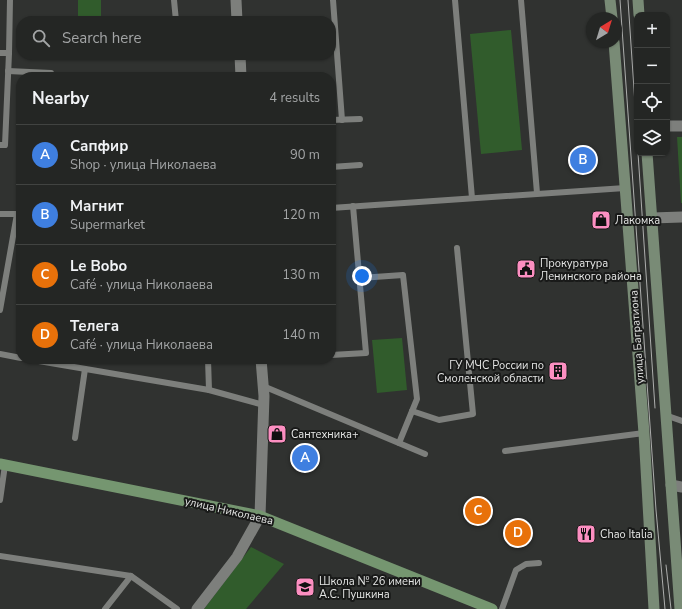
<!DOCTYPE html>
<meta charset="utf-8">
<style>
body{margin:0;font-family:"Nunito Sans",sans-serif;background:#303231;color:#f1f3f6}
.controls{position:absolute;right:12px;top:12px;display:grid;overflow:hidden;border-radius:8px;box-shadow:0 1px 3px #0004}
.controls button{width:36px;height:36px;display:grid;place-items:center;padding:0;border:0;border-bottom:1px solid #414341;background:#242624;color:#f1f3f6;font:20px sans-serif}
.compass{position:absolute;left:586px;top:12px;width:36px;height:36px;border-radius:50%;background:#242624;box-shadow:0 1px 3px #0004;rotate:38deg}
.you{position:absolute;left:362px;top:276px;width:14px;height:14px;margin:-10px;border:3px solid #fff;border-radius:50%;background:#1a73e8;box-shadow:0 0 0 6px #1a73e833}
.badge{display:grid;place-items:center;width:26px;height:26px;border-radius:50%;background:#fc8fc1;color:#fff;font-size:13px;font-weight:700}
.pin{position:absolute;translate:-50% -50%;border:2px solid #fff;box-shadow:0 1px 4px #0006}
.list{margin:0;padding:0;list-style:none}
h2{display:flex;justify-content:space-between;align-items:center;height:52px;margin:0;padding:0 16px;font-size:17px}
h2 small{font-size:13px;font-weight:400;color:#a3a5a6}
.list li{display:grid;grid-template-columns:26px 1fr auto;gap:12px;align-items:center;box-sizing:border-box;height:60px;padding:0 16px;border-top:1px solid #414341}
.list b{display:block;font-size:15px;white-space:nowrap}
.list p{margin:0;font-size:13px;white-space:nowrap;color:#a3a5a6}
.list em{font-size:13px;font-style:normal;color:#a3a5a6}
.icon{flex:none;width:22px;height:22px;fill:none;stroke:currentColor;stroke-width:2;stroke-linecap:round;stroke-linejoin:round}
.map{position:relative;flex:none;width:682px;height:609px;overflow:hidden}
.search{position:absolute;background:#242624;box-shadow:0 1px 3px #0004;left:16px;top:16px;width:320px;height:44px;display:flex;align-items:center;gap:10px;box-sizing:border-box;padding:0 14px;border-radius:16px;color:#a3a5a6;font-size:15px}
.panel{position:absolute;background:#242624;box-shadow:0 1px 3px #0004;left:16px;top:72px;width:320px;height:292px;border-radius:16px}
.map>svg:first-child{display:block}
.green{fill:#315c2c}
.lines{fill:none;stroke-linecap:round;stroke-linejoin:round}
.service{stroke:#7d7f7c;stroke-width:6}
.minor{stroke:#7d7f7c;stroke-width:11}
.tertiary{stroke:#7d7f7c;stroke-width:11}
.secondary{stroke:#798b76;stroke-width:11}
.primary{stroke:#759670;stroke-width:11}
.tram{stroke:#adaead;stroke-width:1}
.labels{text-anchor:middle;dominant-baseline:central;stroke-width:4;stroke-linejoin:round;paint-order:stroke}
.poi-label{font-size:11px;fill:#e5e6e5;stroke:#191a19;text-anchor:start}
.street-label{font-size:11px;fill:#e5e6e5;stroke:#191a19}
</style>
<div class="map">
<svg width="682" height="609" viewBox="0 0 682 609">
<rect width="100%" height="100%" fill="#303230"/>
<g class="green">
<rect x="78" y="0" width="23" height="21"/>
<polygon points="511,30 522,150 481,154 470,34"/>
<polygon points="677,137 682,137 682,203 681,203"/>
<polygon points="402,338 407,390 377,393 372,340"/>
<polygon points="251,547 284,564 246,609 204,609"/>
</g>
<g class="lines">
<g class="service">
<polyline points="174,0 176,21"/>
<polyline points="333,0 342,120"/>
<polyline points="455,0 472,198"/>
<polyline points="521,0 537,193"/>
<polyline points="0,53 9,53 10,0"/>
<polyline points="8,71 51,73 51,77"/>
<polyline points="151,76 151,77"/>
<polyline points="331,120 360,119"/>
<polyline points="0,145 5,145 9,53"/>
<polyline points="331,167 360,165"/>
<polyline points="331,208 625,188"/>
<polyline points="0,214 20,214"/>
<polyline points="360,278 403,275 417,399 399,443"/>
<polyline points="0,310 17,214"/>
<polyline points="0,354 21,358"/>
<polyline points="331,355 366,353 353,206"/>
<polyline points="27,359 209,390 264,405"/>
<polyline points="208,359 209,390"/>
<polyline points="261,361 286,359"/>
<polyline points="263,386 425,454"/>
<polyline points="412,411 439,420 473,414 457,248"/>
<polyline points="665,415 682,421"/>
<polyline points="75,438 85,369"/>
<polyline points="505,451 644,433"/>
<polyline points="0,500 5,465"/>
<polyline points="0,556 131,576 177,609"/>
<polyline points="105,609 131,576"/>
<polyline points="502,609 516,570 526,564 539,563"/>
</g>
<g class="minor">
<polyline points="236,0 237,21"/>
<polyline points="240,55 241,77"/>
<polyline points="667,126 682,126"/>
<polyline points="652,218 682,217"/>
<polyline points="671,485 682,487"/>
<polyline points="260,516 264,396 261,359"/>
</g>
<polyline class="tertiary" points="197,609 237,557 260,516"/>
<g class="secondary">
<polyline points="610,0 612,18"/>
<polyline points="638,0 639,15"/>
<polyline points="614,42 644,433 654,609"/>
<polyline points="647,153 680,609"/>
</g>
<polyline class="primary" points="0,464 260,516 492,609"/>
<g class="tram">
<polyline points="620,0 656,510 665,609"/>
<polyline points="628,0 637,134"/>
<polyline points="638,153 655,408"/>
<polyline points="666,565 671,609"/>
</g>
</g>
<defs>
<g id="shop-square" transform="scale(1)"><rect x="-9" y="-9" width="18" height="18" rx="4" fill="#fc8fc1" stroke="#191a19"/><path d="M-5-2.5h2.3a2.7 3.5 0 0 1 5.4 0H5L5.5 6h-11ZM-1.5-2.5h3a1.5 2.3 0 0 0-3 0Z" fill="#111"/></g>
<g id="civic-square" transform="scale(1)"><rect x="-9" y="-9" width="18" height="18" rx="4" fill="#fc8fc1" stroke="#191a19"/><path d="M-.6-6.5H3V-4.5H.6V-3L4-1V1h2V6H-6V1h2V-1L-.6-3ZM-1.2 2.5V6h2.4V2.5Z" fill="#111"/></g>
<g id="building-square" transform="scale(1)"><rect x="-9" y="-9" width="18" height="18" rx="4" fill="#fc8fc1" stroke="#191a19"/><path d="M-4-6H4V6H1V3H-1V6H-4ZM-2.5-4.3h1.7v1.8h-1.7ZM.8-4.3h1.7v1.8H.8ZM-2.5-1h1.7V.8h-1.7ZM.8-1h1.7V.8H.8Z" fill="#111"/></g>
<g id="restaurant-square" transform="scale(1)"><rect x="-9" y="-9" width="18" height="18" rx="4" fill="#fc8fc1" stroke="#191a19"/><path d="M-5-6h1v4h1v-4h1v4h1v-4h1v5L-1.5 .5V6h-2V.5L-5-1ZM5-6V6H3V1.5H1.5Q1.5-4 5-6Z" fill="#111"/></g>
<g id="school-square" transform="scale(1)"><rect x="-9" y="-9" width="18" height="18" rx="4" fill="#fc8fc1" stroke="#191a19"/><path d="M0-5L7-2L0 1L-7-2ZM-4 1L0 2.5L4 1V4Q0 6-4 4Z" fill="#111"/></g>
</defs>
<g fill-rule="evenodd">
<use href="#shop-square" x="601" y="220"/>
<use href="#civic-square" x="526" y="269"/>
<use href="#building-square" x="558" y="371"/>
<use href="#shop-square" x="277" y="434"/>
<use href="#restaurant-square" x="586" y="534"/>
<use href="#school-square" x="305" y="587"/>
</g>
<g class="labels">
<g class="poi-label">
<text x="615" y="220">Лакомка</text>
<text x="540" y="263">Прокуратура<tspan x="540" dy="13">Ленинского района</tspan></text>
<text x="544" y="365" text-anchor="end">ГУ МЧС России по<tspan x="544" dy="13">Смоленской области</tspan></text>
<text x="291" y="434">Сантехника+</text>
<text x="600" y="534">Chao Italia</text>
<text x="319" y="581">Школа № 26 имени<tspan x="319" dy="13">А.С. Пушкина</tspan></text>
</g>
<g class="street-label">
<text transform="translate(637 337) rotate(-94)">улица Багратиона</text>
<text transform="translate(229 511) rotate(13)">улица Николаева</text>
</g>
</g>
</svg>
<div class="controls">
<button>+</button>
<button>−</button>
<button><svg class="icon" aria-label="locate" viewBox="0 0 24 24"><circle cx="12" cy="12" r="6"/><path d="M12 2v4M12 18v4M2 12h4M18 12h4"/></svg></button>
<button><svg class="icon" aria-label="layers" viewBox="0 0 24 24"><path d="M12 4l9 5-9 5-9-5zM3 14l9 5 9-5"/></svg></button>
</div>
<svg class="compass" viewBox="-18 -18 36 36"><path d="M0-13l5 13h-10z" fill="#e53935"/><path d="M0 13l5-13h-10z" fill="#a3a5a6"/></svg>
<div class="you"></div>
<div class="pin badge" style="left:305px;top:458px;background:#3f7fe0">A</div>
<div class="pin badge" style="left:583px;top:160px;background:#3f7fe0">B</div>
<div class="pin badge" style="left:478px;top:511px;background:#e8710a">C</div>
<div class="pin badge" style="left:518px;top:533px;background:#e8710a">D</div>
<div class="search"><svg class="icon" aria-label="search" viewBox="0 0 24 24"><circle cx="10" cy="10" r="6"/><path d="M15 15l6 6"/></svg>Search here</div>
<section class="panel">
<h2>Nearby<small>4 results</small></h2>
<ul class="list">
<li><span class="badge" style="background:#3f7fe0">A</span><div><b>Сапфир</b><p>Shop · улица Николаева</p></div><em>90 m</em></li>
<li><span class="badge" style="background:#3f7fe0">B</span><div><b>Магнит</b><p>Supermarket</p></div><em>120 m</em></li>
<li><span class="badge" style="background:#e8710a">C</span><div><b>Le Bobo</b><p>Café · улица Николаева</p></div><em>130 m</em></li>
<li><span class="badge" style="background:#e8710a">D</span><div><b>Телега</b><p>Café · улица Николаева</p></div><em>140 m</em></li>
</ul>
</section>
</div>
